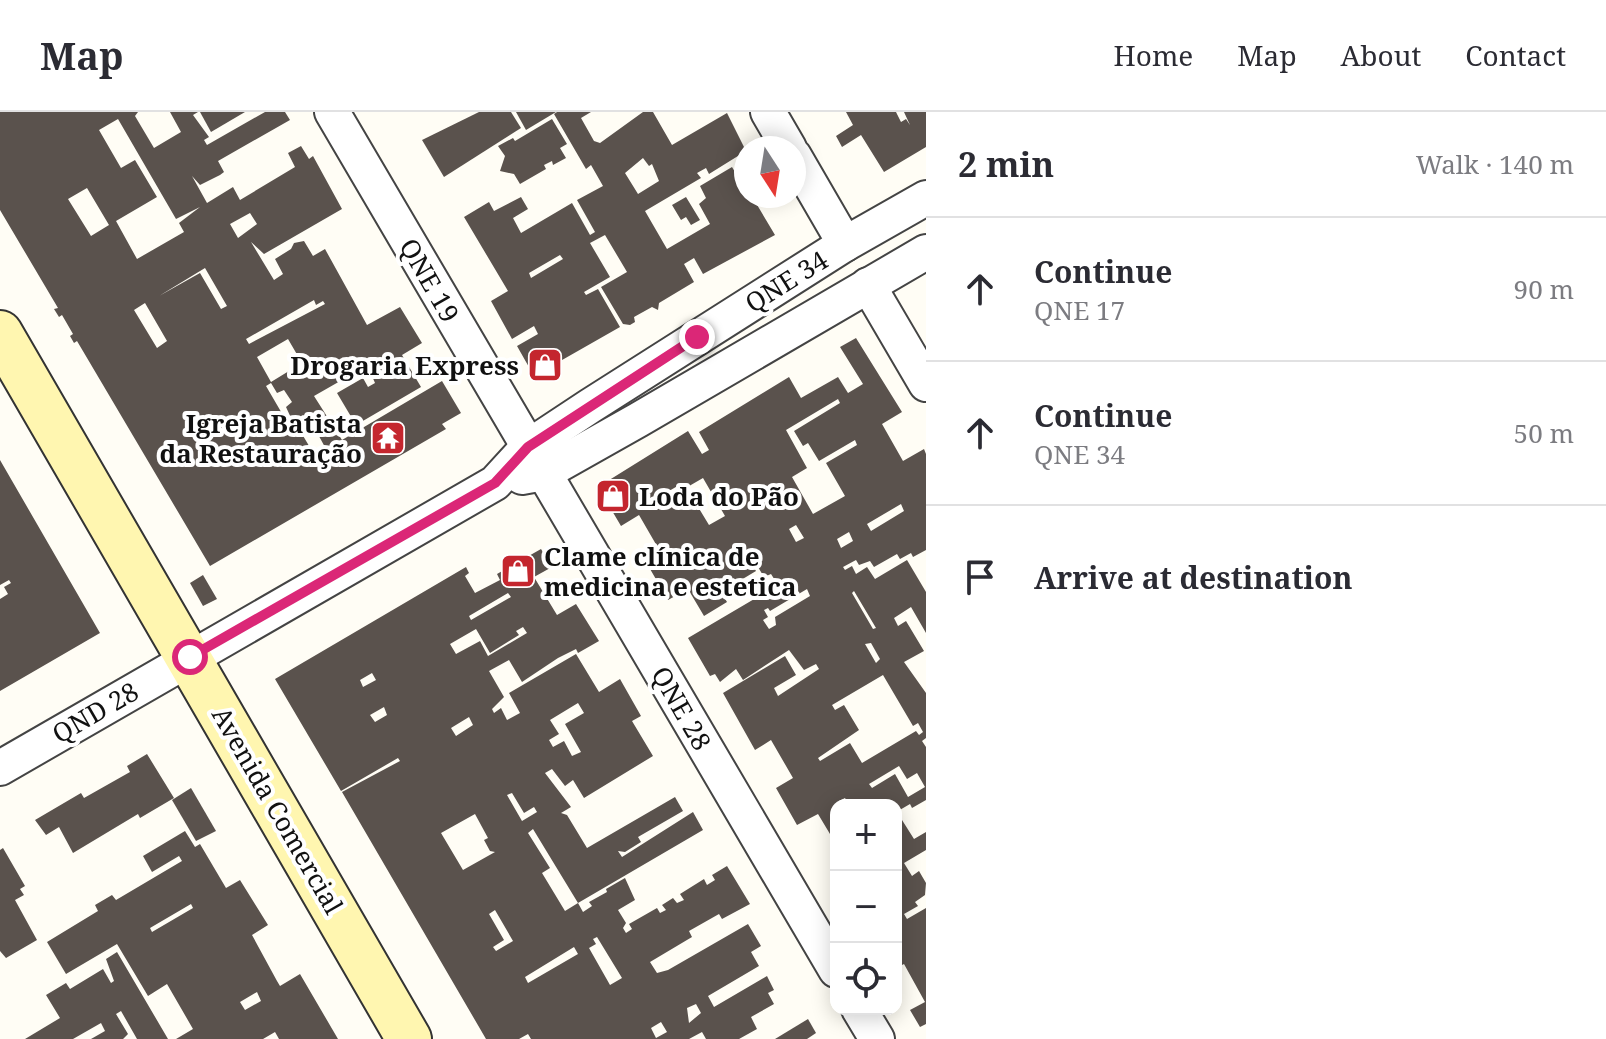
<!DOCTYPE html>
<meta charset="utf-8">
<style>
body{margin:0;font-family:"Noto Serif",serif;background:#f2f2f3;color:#2b2b33}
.controls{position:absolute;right:24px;bottom:24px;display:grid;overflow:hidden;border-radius:16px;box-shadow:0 4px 20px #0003}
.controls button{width:72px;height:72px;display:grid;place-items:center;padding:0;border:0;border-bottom:2px solid #e1e1e2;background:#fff;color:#2b2b33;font:40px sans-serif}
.compass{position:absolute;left:734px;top:24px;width:72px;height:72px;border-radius:50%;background:#fff;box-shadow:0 4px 20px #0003;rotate:168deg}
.stop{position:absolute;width:24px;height:24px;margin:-18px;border:6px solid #db2777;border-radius:50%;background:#fff}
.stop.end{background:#db2777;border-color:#fff;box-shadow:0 2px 8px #0008}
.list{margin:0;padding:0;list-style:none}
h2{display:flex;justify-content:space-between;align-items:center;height:104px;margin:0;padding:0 32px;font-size:34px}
h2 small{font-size:26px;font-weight:400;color:#7c7c81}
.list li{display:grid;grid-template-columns:52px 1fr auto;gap:24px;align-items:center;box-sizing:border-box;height:144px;padding:0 32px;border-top:2px solid #e1e1e2}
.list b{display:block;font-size:30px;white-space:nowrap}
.list p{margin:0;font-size:26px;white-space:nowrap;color:#7c7c81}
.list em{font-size:26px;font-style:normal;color:#7c7c81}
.icon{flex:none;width:44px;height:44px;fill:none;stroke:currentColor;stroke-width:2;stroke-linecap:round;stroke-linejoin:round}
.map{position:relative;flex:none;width:926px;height:927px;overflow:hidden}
header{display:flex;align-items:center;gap:48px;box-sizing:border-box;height:112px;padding:0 40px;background:#fff;border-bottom:2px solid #e1e1e2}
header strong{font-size:38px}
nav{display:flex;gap:44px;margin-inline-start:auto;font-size:28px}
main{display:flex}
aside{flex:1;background:#fff}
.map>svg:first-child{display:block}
.building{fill:#5a524d;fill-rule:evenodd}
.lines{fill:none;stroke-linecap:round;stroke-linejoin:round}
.street-casing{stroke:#444;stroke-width:38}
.secondary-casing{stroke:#333;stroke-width:48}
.street{stroke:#fff;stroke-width:34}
.secondary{stroke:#fff6b0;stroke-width:44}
.route{stroke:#db2777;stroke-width:10}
.labels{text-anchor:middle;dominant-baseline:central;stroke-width:8;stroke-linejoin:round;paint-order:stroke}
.street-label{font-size:26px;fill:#111;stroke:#fff}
.poi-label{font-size:26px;font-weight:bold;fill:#111;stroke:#fff;text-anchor:end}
</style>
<header>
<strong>Map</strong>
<nav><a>Home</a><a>Map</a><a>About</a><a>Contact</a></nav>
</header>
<main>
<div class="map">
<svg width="926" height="927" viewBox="0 0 926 927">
<rect width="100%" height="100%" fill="#fffdf5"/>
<g class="building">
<path d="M0 0H138L135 4 154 36 181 20 170 0H198L193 3 209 25 204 28 207 33 265 0H285L290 8 218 49 224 60 220 63 200 73 192 64 207 91 233 75 240 88 295 55 288 41 301 34 309 47 313 44 342 97 264 142 251 130 274 168 283 162 275 147 291 137 294 131 304 129 313 144 325 137 367 213 400 195 422 231 402 243 421 275 356 313 337 281 363 266 368 275 375 271 369 257 365 259 363 256 314 284 342 328 442 269 461 301 442 312 446 317 210 454 77 229 74 231 70 224 73 222 62 203 59 205 54 197 58 196 0 98ZM118 7 176 107 200 95 179 111 184 120 137 147 116 109 157 85 135 48 121 56 99 18ZM87 76 109 113 91 124 68 87ZM250 101 257 112 238 126 230 112ZM205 156 227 194 221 197 200 161 159 184ZM314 188 316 193 323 189 325 192 249 232 246 227ZM145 191 167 229 157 236 134 198ZM288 227 302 251 271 270 257 245ZM271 271 277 281 284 278 292 290 286 295 297 319 291 308 287 310 266 274ZM314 315 326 337 315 344 302 322Z"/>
<polygon points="200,0 245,0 211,20"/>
<polygon points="479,0 511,0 521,16 444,65 422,28"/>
<polygon points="516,0 556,0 526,18"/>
<path d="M557 0H591L581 6 594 29 600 31 643 0H653L672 33 727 1 746 39 709 62 706 56 697 61 701 66 645 99 667 137 710 112 699 92 706 86 700 74 732 55 742 72 746 70V84H757L753 86 775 123 703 162 694 146 684 152 694 170 659 191 658 198 652 195 634 205 635 210 630 213 623 212 601 175 627 160 605 123 590 131 610 165 584 180 586 183 598 177 620 215 534 264 517 234 538 222 534 214 512 227 491 189 508 179 464 105 489 90 494 99 521 85 528 97 513 106 521 121 572 91 590 123 595 120 577 88 603 74 591 53 586 57 554 2ZM643 46 649 54 652 52 659 69 638 82 625 61ZM560 143 563 147 531 166 529 161Z"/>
<polygon points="846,0 896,0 901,10 906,7 910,13 904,0 926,0 926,35 884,60 861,23 842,35 836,24 853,13"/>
<polygon points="552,7 567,32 560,36 566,46 553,53 552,49 544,53 546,57 520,72 514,62 500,59 505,44 498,34 513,26 515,29"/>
<polygon points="686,85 700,108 691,113 686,105 681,108 672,93"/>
<path d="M856 226 902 300 882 312 903 349 924 337 926 342V438L913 445 911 441 900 447 897 442 874 455 870 449 859 453 856 448 843 455 845 458 852 454 856 462 867 455 875 467 907 448 926 480V521L911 495 894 506 898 514 906 509 924 539 904 550 926 581V626L922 629 926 635V688L912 696 910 692 898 699 896 705V693H849L845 686 839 689 841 693H836V732L818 702 797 713 776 676 793 666 771 628 755 638 723 581 785 544 796 563 774 576 778 584 819 557 816 552 804 558 789 538 743 568 736 557 720 570 715 562 710 564 688 526 778 473 771 462 764 465 749 440 746 442 756 459 721 480 727 490 704 504 688 477 668 488 646 450 661 441 639 403 621 414 598 375 688 319 702 342 709 338 699 320 789 265 801 286 838 265 848 281 863 272 840 235ZM838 287 840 291 794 319 803 334 808 331 819 349 855 328 857 333 826 351 845 384 813 402 792 365 807 356 786 318ZM703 366 725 404 709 413 689 380 663 396 660 390 672 384 669 379 681 372 684 377ZM901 392 904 399 871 419 867 412ZM796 413 804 426 796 430 789 417ZM849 420 853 429 841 436 837 427ZM807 477 810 484 775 505 776 513 769 517 763 508 768 505 764 498 768 496 770 499ZM854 479 876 516 873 517 852 481ZM871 531 880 547 876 551 865 532ZM883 563 913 614 918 611 923 620 919 623 916 619 862 651 850 631 820 649 818 646 859 618 844 593 835 598 832 593ZM899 654 907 667 917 661 925 675 908 685 895 662 872 676 869 672Z"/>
<polygon points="0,348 100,521 0,579 0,487 8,482 4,475 11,471 9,468 0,473"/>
<path d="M541 437 552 455 534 465 557 503 576 492 599 529 578 541 576 537 558 546 522 570 509 548 489 559 504 585 492 597 494 601 501 596 507 608 520 601 509 581 576 542 599 580 620 567 641 604 632 609 653 644 584 686 573 668 565 674 552 657 545 661 571 695 561 701 567 703 587 736 675 685 683 699 638 725 641 730 625 740 618 739 622 745 693 700 703 718 578 791 583 800 592 794 589 790 607 780 606 777 625 766 635 788 618 798 626 811 623 816 626 821 632 817 629 812 657 796 660 801 666 798 662 793 673 786 677 791 684 788 680 782 704 767 707 773 715 768 712 763 727 754 750 792 722 807 719 802 689 819 692 825 650 850 657 861 668 858 748 812 761 834 751 840 759 854 708 884 714 895 767 864 774 878 768 881 774 892 751 905 757 917 739 927H706L702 920 689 927H531L528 922 519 927H486L342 680 400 649 398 646 341 679 275 567 466 455 469 461 465 464 475 481 500 468 497 462ZM508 481 511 485 471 508 469 504ZM523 515 527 521 488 544 480 529 456 542 450 532 476 517 490 541 519 523 516 519ZM372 561 376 568 363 575 360 568ZM578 591 584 601 565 612 581 640 572 644 564 629 553 635 549 628 559 622 550 608ZM384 595 387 603 375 610 370 603ZM469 605 473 613 456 624 451 616ZM512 681 524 701 534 695 537 700 522 709 507 683ZM475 702 488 726 484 728 490 739 495 740 463 758 441 721ZM533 717 578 791 565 799 542 761 550 756 528 721ZM495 798 513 829 496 839 493 835 504 828 489 802ZM597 825 622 866 610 873 589 836 596 832 593 827ZM574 835 578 842 528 871 525 865ZM696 892 701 901 689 911 687 896ZM661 910 667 920 656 926 651 916Z"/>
<polygon points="203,463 217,487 203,494 190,471"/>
<polygon points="147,642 174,686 140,706 138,702 73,741 59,715 46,723 35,708 81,681 84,686 130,660 127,654"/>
<polygon points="191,676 216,719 196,729 172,688"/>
<polygon points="902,708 914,727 926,720 926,738 904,751 912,764 919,759 926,771 925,783 915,790 918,794 904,802 907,807 926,796 926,912 920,915 910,898 925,890 904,852 896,856 896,711"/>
<path d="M185 719 195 735 200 732 226 776 240 768 268 813 252 823 277 869 280 874 300 862 338 927H279L275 920 263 927H176L193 917 167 872 148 884 117 832 66 862 47 830 98 799 95 793 112 783 116 788 182 749 179 744 152 760 143 744ZM191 792 193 796 152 820 150 816ZM257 880 261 889 245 898 240 890Z"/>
<polygon points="3,736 25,774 20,777 24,783 15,788 37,828 6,846 0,839 0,738"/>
<polygon points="117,840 168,927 137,927 121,899 116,902 128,922 123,927 91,927 105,919 101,911 73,927 25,927 60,906 46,883 66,871 70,877 103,857 111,871 114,869 106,847"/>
<polygon points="808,907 816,921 807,927 775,927"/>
</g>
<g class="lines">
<g class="street-casing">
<g id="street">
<polyline points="332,0 836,858"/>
<polyline points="768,0 789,36"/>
<polyline points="794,44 845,132"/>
<polyline points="868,173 926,272"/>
<polyline points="522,365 544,361 638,308 926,140"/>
<polyline points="0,656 495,371 528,335 590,294 845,132 926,86"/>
<polyline points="859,897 877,927"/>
</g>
</g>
<g class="secondary-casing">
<polyline id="secondary" points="0,221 409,927"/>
</g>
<use href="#street" class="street"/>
<use href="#secondary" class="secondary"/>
</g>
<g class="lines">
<polyline class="route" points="190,545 495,371 528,335 697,225"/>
</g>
<defs>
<g id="shop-square" transform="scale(1.8)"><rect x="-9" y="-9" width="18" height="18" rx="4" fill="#c4262e" stroke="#fff"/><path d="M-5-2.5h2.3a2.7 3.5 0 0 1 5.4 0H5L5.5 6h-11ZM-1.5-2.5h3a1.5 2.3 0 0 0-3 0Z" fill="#fff"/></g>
<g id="temple-square" transform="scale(1.8)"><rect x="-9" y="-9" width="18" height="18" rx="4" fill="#c4262e" stroke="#fff"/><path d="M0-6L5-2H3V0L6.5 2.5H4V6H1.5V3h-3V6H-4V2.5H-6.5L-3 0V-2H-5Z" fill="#fff"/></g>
</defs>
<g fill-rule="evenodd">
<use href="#shop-square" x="545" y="253"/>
<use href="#temple-square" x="388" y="326"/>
<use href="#shop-square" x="613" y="384"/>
<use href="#shop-square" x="518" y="459"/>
</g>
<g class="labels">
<g class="street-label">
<text transform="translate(430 168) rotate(60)">QNE 19</text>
<text transform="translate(786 169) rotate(-32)">QNE 34</text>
<text transform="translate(682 596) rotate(60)">QNE 28</text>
<text transform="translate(95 600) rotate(-30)">QND 28</text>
<text transform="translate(278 698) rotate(60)">Avenida Comercial</text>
</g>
<g class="poi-label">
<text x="519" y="253">Drogaria Express</text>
<text x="362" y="311">Igreja Batista<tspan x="362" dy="30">da Restauração</tspan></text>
<text x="639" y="384" text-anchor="start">Loda do Pão</text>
<text x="544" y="444" text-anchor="start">Clame clínica de<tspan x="544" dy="30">medicina e estetica</tspan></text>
</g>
</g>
</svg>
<div class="controls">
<button>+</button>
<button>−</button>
<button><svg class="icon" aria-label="locate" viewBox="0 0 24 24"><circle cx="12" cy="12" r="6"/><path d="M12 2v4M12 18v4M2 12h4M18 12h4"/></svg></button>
</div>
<svg class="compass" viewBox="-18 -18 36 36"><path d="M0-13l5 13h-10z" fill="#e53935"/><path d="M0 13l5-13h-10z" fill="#7c7c81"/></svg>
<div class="stop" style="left:190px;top:545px"></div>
<div class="stop end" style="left:697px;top:225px"></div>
</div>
<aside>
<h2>2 min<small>Walk · 140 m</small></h2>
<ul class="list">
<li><svg class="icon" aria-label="ahead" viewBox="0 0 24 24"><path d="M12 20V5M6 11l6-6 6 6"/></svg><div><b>Continue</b><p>QNE 17</p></div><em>90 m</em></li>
<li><svg class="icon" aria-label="ahead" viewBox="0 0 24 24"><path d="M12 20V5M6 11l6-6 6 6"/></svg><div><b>Continue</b><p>QNE 34</p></div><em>50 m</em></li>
<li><svg class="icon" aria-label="arrive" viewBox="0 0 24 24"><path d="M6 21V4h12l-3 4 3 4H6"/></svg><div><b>Arrive at destination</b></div></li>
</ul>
</aside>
</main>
